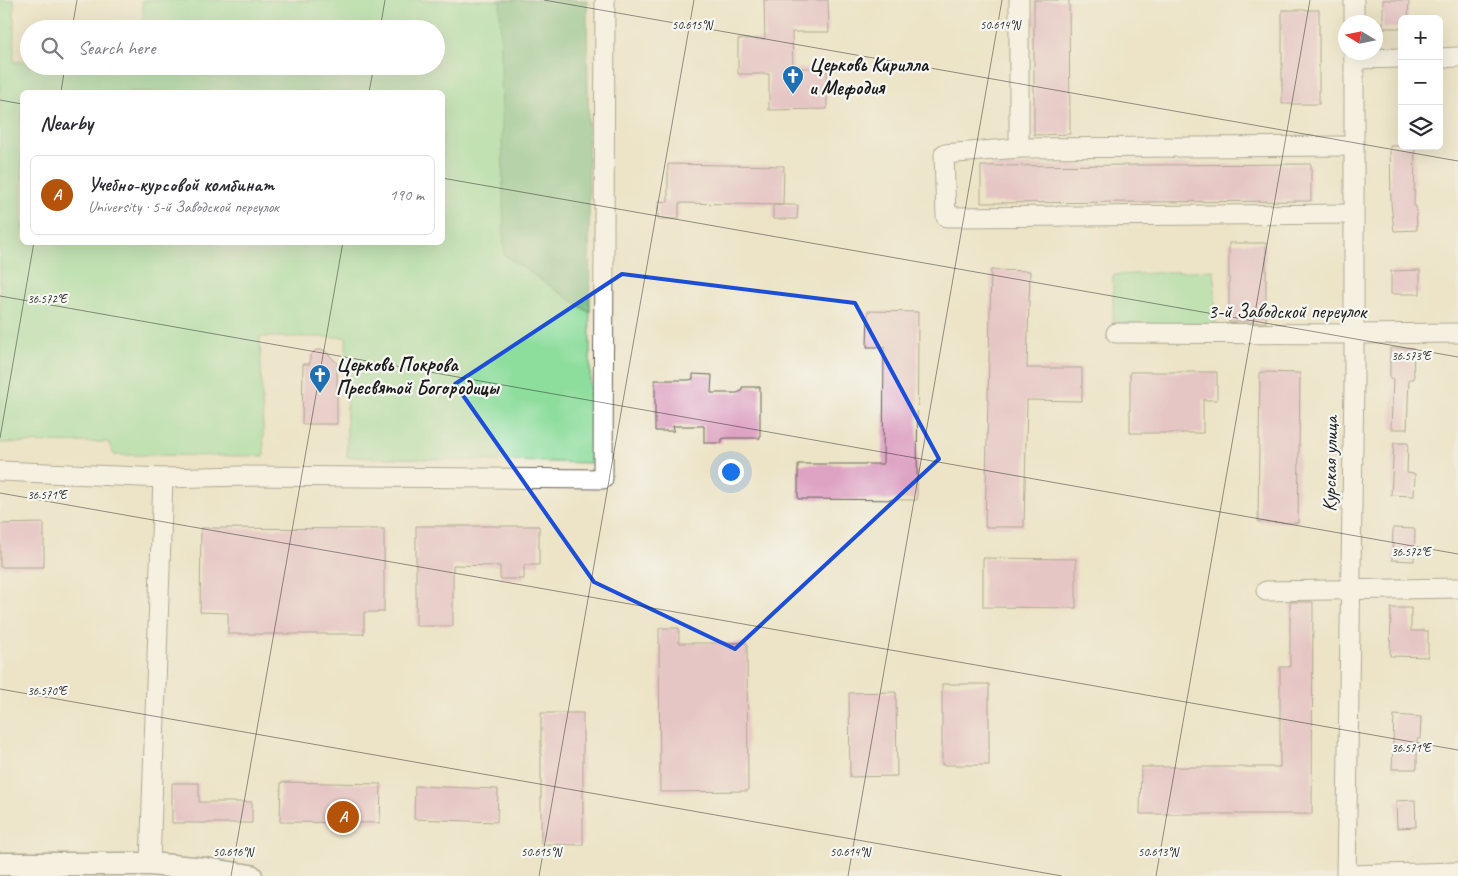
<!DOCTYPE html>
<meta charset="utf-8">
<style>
body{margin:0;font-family:Caveat,sans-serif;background:#f2f2f3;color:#2b2b33}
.controls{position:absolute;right:15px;top:15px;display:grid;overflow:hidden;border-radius:8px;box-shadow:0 5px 20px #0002}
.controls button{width:45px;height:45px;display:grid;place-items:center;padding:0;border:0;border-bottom:1px solid #e1e1e2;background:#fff;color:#2b2b33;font:25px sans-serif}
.compass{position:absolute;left:1338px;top:15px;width:45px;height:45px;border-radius:50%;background:#fff;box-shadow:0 5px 20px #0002;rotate:280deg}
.you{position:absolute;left:730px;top:471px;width:18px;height:18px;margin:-12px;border:4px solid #fff;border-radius:50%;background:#1a73e8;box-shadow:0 0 0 8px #1a73e833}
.badge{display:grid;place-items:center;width:32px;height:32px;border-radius:50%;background:#b45309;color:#fff;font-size:16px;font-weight:700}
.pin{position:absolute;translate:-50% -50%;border:2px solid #fff;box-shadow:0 1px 5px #0006}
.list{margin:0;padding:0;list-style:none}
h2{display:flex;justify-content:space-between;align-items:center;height:65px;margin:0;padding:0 20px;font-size:21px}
h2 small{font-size:16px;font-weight:400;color:#7c7c81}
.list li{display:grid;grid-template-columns:32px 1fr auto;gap:15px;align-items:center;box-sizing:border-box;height:80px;margin:0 10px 10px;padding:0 10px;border:1px solid #e1e1e2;border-radius:8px}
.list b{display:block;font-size:19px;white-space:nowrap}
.list p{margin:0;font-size:16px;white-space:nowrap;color:#7c7c81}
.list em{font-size:16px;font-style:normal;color:#7c7c81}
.icon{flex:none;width:28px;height:28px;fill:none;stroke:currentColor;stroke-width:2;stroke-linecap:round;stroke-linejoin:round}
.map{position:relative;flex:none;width:1458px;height:876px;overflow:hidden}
.search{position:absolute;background:#fff;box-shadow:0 5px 20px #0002;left:20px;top:20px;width:425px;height:55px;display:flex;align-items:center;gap:12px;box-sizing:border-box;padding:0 18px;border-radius:28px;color:#7c7c81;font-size:19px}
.panel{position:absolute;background:#fff;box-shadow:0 5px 20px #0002;left:20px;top:90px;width:425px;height:155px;border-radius:8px}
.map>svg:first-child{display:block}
.green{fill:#8ddd9c;stroke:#547c5c;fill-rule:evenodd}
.forest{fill:#72bc84;stroke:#476c50}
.building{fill:#dea3c3}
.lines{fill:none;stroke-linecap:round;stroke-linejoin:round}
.minor-casing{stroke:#656258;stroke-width:21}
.tertiary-casing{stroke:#656258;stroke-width:25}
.minor{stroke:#fff;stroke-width:19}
.tertiary{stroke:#fff;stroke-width:22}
.marked{fill:none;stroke:#1d4ed8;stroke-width:4;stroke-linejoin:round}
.ticks{fill:none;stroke:#1c1c1c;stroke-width:1;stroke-opacity:0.45}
.labels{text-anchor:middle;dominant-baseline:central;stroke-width:4.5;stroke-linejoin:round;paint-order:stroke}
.poi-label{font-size:20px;font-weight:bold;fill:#1c1c1c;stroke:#f6f6f2;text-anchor:start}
.street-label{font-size:20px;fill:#1c1c1c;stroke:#f6f6f2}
.ticks-label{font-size:12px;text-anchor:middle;fill:#1c1c1c;stroke:#f6f6f2;stroke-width:4.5;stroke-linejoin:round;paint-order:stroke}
</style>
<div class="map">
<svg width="1458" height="876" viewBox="0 0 1458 876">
<rect width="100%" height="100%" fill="#f6f6f2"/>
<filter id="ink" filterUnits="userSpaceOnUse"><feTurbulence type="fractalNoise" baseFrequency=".02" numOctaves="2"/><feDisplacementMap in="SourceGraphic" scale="10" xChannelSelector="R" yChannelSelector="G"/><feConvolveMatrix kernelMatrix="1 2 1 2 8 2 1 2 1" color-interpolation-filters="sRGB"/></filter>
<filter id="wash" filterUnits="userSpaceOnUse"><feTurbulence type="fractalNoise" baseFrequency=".0096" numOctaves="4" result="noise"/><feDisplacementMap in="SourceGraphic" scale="20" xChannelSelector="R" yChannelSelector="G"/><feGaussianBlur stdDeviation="1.12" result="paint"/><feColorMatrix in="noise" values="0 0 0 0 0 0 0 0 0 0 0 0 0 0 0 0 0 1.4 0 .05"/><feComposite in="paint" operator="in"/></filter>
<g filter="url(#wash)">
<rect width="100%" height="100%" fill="#ede4c7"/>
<g class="green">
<path d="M0 0H14V62L29 61V66H436V29H144L142 0H587L591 463 347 457 346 337H260L264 456 114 455 108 442 0 443ZM22 92H442V242H22Z"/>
<polygon points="1214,270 1216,324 1113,323 1113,275"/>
</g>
<polygon class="forest" points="500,0 587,0 590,313 504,255"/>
<g id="blocks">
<g class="building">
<polygon points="764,0 828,0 829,32 792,32 793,68 827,68 827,109 769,110 769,74 738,74 738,39 765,39"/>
<polygon points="1034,0 1069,0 1070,134 1034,135"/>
<polygon points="1383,0 1409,0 1408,19 1402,19 1402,28 1383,28"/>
<rect x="1282" y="10" width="37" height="94"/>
<polygon points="1390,146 1415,146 1414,206 1416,206 1417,230 1394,231 1391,203"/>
<polygon points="668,164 784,166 783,205 679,203 679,219 658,219 658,201 668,202"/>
<polygon points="1311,164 1311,201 981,203 981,166"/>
<polygon points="773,205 798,205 797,219 773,219"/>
<rect x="1229" y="243" width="37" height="79"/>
<polygon points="991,270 1030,271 1027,368 1082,368 1082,401 1027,400 1024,527 985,527"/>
<polygon points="1420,270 1420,294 1391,294 1391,271"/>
<polygon points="868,311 918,312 917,500 798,499 798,464 883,464 884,347 867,347"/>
<polygon points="1390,348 1413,348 1414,379 1409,379 1407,429 1391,429 1393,379 1390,379"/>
<polygon points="316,350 324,350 337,363 337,424 302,424 303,364 310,364 310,356"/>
<polygon points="1130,372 1217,372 1217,400 1203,400 1203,433 1130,433"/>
<polygon points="1260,372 1300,373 1298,523 1258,522"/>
<polygon points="693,374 712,375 711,393 737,393 742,391 742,387 760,387 760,438 726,438 722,439 722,443 704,443 704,426 673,426 674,431 655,431 655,380 689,380 693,379"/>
<polygon points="1394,443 1408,443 1407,473 1415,474 1414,496 1391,495"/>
<polygon points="44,523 44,567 0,567 0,524"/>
<polygon points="416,526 539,526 539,565 524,565 524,579 500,579 500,566 453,565 453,626 416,626"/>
<polygon points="201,528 384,529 384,612 364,612 364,634 228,634 228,613 200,612"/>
<polygon points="1393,528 1415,529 1414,561 1392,560"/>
<polygon points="983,558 1076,559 1076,608 983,607"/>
<polygon points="1290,602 1313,602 1312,814 1140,814 1141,767 1280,767 1280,667 1290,667"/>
<polygon points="1391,608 1411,608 1411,631 1428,631 1428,657 1390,656"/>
<polygon points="659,628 679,628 679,643 747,643 748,791 660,792"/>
<rect x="942" y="684" width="47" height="81"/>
<polygon points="896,692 897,776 850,777 849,693"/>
<polygon points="541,713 583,713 583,845 541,844"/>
<polygon points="1394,715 1421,717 1420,739 1417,739 1417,769 1392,769"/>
<polygon points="281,782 381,784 380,823 280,822"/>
<polygon points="172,783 199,783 199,802 252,802 252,823 172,823"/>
<polygon points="415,786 498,789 497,822 414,819"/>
<polygon points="1415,800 1416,827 1397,828 1396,801"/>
</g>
</g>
</g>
<g filter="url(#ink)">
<use href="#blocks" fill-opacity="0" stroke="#656258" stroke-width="1"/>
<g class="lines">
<g class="minor-casing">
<g id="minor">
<polyline points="1019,0 1019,148"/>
<polyline points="1354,0 1354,22"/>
<polyline points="1354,52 1354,383 1346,875 1458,872"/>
<polyline points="1439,58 1458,57"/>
<polyline points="1354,59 1402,58"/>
<polyline points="1353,214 946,217 944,154 1019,148 1354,146"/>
<polyline points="1116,333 1353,334 1458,333"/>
<polyline points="0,471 163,478 243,476 603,479 605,0"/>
<polyline points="1266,591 1458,588"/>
<polyline points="150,864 163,478"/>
</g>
</g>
<g class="tertiary-casing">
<polyline id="tertiary" points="0,864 150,864 205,869 251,876"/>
</g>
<use href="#minor" class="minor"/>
<use href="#tertiary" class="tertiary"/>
</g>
</g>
<path d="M0 0H1458V876H0ZM622 274 855 303 939 459 735 649 594 582 455 384Z" fill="#ede4c7" fill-opacity=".55" fill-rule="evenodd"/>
<path class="marked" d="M622 274 855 303 939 459 735 649 594 582 455 384Z"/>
<path class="ticks" d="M544 0 1458 161M72 29 77 0M380 29 385 0M61 92 65 66M369 92 374 66M0 100 22 104M442 178 1458 357M0 296 1458 554M0 438 34 242M0 493 1458 750M0 689 1062 876M231 876 343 242M539 876 694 0M848 876 1002 0M1156 876 1310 0"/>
<defs>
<g id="church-pin" transform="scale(1.125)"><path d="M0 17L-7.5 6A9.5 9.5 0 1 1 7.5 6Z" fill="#1f6fb2" stroke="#f6f6f2"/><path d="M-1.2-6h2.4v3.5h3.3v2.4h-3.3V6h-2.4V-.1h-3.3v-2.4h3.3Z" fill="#fff"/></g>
</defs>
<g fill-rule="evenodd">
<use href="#church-pin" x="793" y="76"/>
<use href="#church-pin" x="320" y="375"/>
</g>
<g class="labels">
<g class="poi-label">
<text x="809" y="64">Церковь Кирилла<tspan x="809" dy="23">и Мефодия</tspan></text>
<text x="336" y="364">Церковь Покрова<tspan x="336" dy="23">Пресвятой Богородицы</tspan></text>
</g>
<g class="street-label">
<text x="1287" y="311">3-й Заводской переулок</text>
<text transform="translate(1330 464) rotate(-89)">Курская улица</text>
</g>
</g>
<g class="ticks-label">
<text x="692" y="29">50.615°N</text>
<text x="1000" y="29">50.614°N</text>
<text x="47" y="303">36.572°E</text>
<text x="1411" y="360">36.573°E</text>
<text x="47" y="499">36.571°E</text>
<text x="1411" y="556">36.572°E</text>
<text x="47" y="695">36.570°E</text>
<text x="1411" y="752">36.571°E</text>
<text x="233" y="856">50.616°N</text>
<text x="541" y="856">50.615°N</text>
<text x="850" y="856">50.614°N</text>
<text x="1158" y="856">50.613°N</text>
</g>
</svg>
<div class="controls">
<button>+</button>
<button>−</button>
<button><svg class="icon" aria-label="layers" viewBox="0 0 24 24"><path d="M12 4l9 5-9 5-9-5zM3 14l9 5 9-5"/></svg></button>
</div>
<svg class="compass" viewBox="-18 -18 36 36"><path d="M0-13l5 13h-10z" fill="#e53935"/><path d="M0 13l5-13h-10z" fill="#7c7c81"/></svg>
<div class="you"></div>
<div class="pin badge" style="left:343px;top:817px">A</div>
<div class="search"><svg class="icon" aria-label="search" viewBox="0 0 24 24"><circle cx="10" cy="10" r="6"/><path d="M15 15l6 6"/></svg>Search here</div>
<section class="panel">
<h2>Nearby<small></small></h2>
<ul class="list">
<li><span class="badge">A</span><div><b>Учебно-курсовой комбинат</b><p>University · 5-й Заводской переулок</p></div><em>190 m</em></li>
</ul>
</section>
</div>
